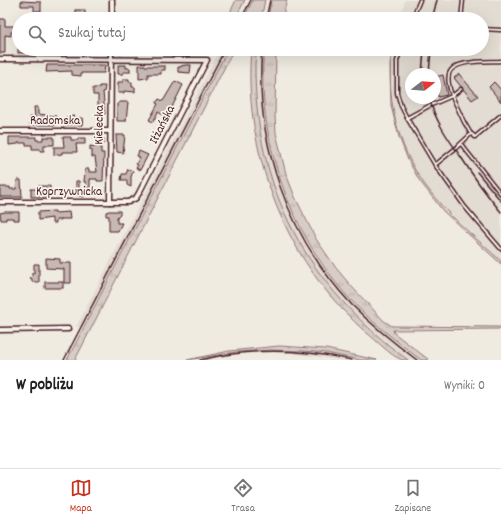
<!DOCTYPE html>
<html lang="pl">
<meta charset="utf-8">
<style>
body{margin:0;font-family:Dekko,sans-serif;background:#f6f6f6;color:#202124}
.compass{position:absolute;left:405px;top:68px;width:36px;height:36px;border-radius:50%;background:#fff;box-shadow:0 4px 16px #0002;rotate:73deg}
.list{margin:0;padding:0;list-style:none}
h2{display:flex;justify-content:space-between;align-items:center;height:52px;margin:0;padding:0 16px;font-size:17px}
h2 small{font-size:13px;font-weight:400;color:#757577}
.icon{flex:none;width:22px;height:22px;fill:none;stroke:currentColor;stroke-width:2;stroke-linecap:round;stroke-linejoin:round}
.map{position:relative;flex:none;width:501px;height:360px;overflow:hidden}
.search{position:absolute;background:#fff;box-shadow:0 4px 16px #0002;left:12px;right:12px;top:12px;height:44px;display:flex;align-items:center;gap:10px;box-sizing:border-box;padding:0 14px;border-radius:22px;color:#757577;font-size:15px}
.sheet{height:108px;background:#fff}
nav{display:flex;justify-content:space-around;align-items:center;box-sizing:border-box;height:56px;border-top:1px solid #e0e0e0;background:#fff;font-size:11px;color:#757577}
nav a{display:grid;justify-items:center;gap:2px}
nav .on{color:#c8321e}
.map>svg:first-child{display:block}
.built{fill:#e3dcd2;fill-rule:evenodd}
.grass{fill:url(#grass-tufts);stroke:#917678}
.building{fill:#c6b8b3;stroke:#4a1f2b}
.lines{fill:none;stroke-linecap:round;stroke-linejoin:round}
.lane-casing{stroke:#4a1f2b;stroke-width:5}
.street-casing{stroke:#4a1f2b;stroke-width:7}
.lane{stroke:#f7f3e8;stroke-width:2}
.street{stroke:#f7f3e8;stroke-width:4}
.rail{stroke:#4a1f2b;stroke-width:1.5}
.labels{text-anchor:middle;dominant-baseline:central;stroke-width:3.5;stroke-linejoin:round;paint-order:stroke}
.street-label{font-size:13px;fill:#4a1f2b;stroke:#f7f3e8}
</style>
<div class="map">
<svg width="501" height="360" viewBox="0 0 501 360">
<defs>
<pattern id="grass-tufts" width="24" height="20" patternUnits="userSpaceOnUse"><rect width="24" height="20" fill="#d8cdc6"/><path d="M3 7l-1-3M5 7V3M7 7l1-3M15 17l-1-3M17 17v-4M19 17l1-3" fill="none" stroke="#bbb0aa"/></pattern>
</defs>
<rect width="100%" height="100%" fill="#f0ebe0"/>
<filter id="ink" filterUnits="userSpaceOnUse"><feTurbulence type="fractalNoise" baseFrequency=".025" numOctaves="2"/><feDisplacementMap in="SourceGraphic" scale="8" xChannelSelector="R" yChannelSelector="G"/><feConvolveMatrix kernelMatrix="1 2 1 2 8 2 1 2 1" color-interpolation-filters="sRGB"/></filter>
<g filter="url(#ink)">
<g class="built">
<path d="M405 0H501V261L448 211 425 186 419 177 409 157 401 136 395 115 392 94 391 73 393 49H482V19H400ZM411 74H435V98H411Z"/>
<polygon points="220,49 228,49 110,278 83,327 76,327"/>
<polygon points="258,49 264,49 264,101 271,144 281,181 299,226 317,257 342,289 370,319 421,360 408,360 357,317 323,279 310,261 290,225 270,176 259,126 255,84 255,62"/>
<polygon points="293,350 327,353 360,360 336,360 313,356 293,354"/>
</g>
<g class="grass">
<polygon points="236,0 245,0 235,19 227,19"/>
<polygon points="253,0 265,0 261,19 255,19 255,15 253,14 250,19 243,19"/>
<polygon points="271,0 287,0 282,19 268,19"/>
<polygon points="228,49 234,49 75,360 67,360"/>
<path d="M251 49H258C257 54 255 59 255 64 254 189 308 287 408 360 406 360 402 360 400 359 390 355 376 340 367 333 358 326 351 318 343 310 279 243 243 141 251 49Z"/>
<path d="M264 49H276L275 115 276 133 286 174 295 197 316 239 336 268 351 286 384 321 392 326 501 327V329L393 330 394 333 429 360H421C395 340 369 320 347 296 289 230 256 137 264 49Z"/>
<path d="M392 49H393C384 94 398 148 425 185 446 214 475 237 501 261V264L443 211 419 180 408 160 399 137 391 106 390 65Z"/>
<polygon points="279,346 326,349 377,360 360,360 327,353 304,351 269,350 237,352 187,360 229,351"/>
</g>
<g class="building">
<polygon points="21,1 41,2 41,11 34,11 34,6 21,6"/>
<rect x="75" y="10" width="10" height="8"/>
<polygon points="0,19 5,19 5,26 19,26 19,32 11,32 11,36 5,35 5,53 0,53"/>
<rect x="18" y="49" width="38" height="4"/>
<rect x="80" y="49" width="25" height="4"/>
<rect x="118" y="49" width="21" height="4"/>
<polygon points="171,49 199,49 199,54 171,53"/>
<polygon points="47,65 105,65 104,73 81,73 81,76 72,75 72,71 46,72"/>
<polygon points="118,65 126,65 126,68 130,68 130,72 123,72 123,74 118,74"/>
<polygon points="139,65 145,65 145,66 165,66 165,70 161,70 161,74 148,74 148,78 139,79"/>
<polygon points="186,65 191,65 190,73 178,72 178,67 181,67 181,66"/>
<polygon points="459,74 478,96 472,100 454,78"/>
<polygon points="443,75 447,95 438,97 435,77"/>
<polygon points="123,79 129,79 129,82 132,82 132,87 135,87 135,92 124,91 124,93 118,93 118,82 123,82"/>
<polygon points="175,81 183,85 168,115 166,114 165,116 158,112 153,122 149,120 158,104 156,103 159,99 163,101"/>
<polygon points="494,82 501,90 501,102 489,87"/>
<polygon points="99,86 105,86 104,92 103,92 105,114 101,114 101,109 98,108 98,95 93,95 93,88 99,88"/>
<polygon points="119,102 128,102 126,121 117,121 117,104 118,104"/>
<polygon points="34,107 38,107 38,114 56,116 56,125 30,125 30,117 35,117"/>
<polygon points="74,116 74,118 83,118 82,125 65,125 66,117"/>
<polygon points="116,135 125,135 123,153 117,152"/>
<polygon points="9,137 36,137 36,140 43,140 43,137 54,137 54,145 44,145 44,151 40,151 40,149 32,149 32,145 26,145 26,143 18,143 18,144 9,145"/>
<polygon points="63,137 71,137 71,140 78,140 78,138 85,138 85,144 76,144 77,152 62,152 62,154 54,155 54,147 64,147"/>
<polygon points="98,137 102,137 102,139 104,139 104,144 101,144 101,153 104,153 103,181 97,181 97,179 90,179 90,188 86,188 86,182 84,182 85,169 89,169 89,172 97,172 95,157 92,157 92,150 90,150 90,146 96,147"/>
<polygon points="139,151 148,155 140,170 136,168 138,165 136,164 140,157 137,156"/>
<polygon points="128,169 133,171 131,177 131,187 127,185 127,180 121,180 122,174 126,174"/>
<polygon points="17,180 21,180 22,197 0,197 0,187 10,187 10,189 16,189"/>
<polygon points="76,181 79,181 79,189 90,189 90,193 84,193 84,197 76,195"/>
<polygon points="37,186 50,186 50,197 31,197 31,189 37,189"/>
<polygon points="55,211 55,213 69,212 70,219 61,219 61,220 56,220 56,223 52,223 52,218 38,220 38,212"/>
<polygon points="109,211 120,211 120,214 117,217 117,223 122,223 118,231 109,231 109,216 106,216 106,212"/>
<polygon points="5,212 19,212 19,220 13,220 13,218 6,218 6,220 1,220 0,213"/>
<polygon points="46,258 60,259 60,263 71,263 71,283 64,283 64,269 46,268"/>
<polygon points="34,264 39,264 39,282 32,282 32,279 30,278 32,276 32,273 34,273"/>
<rect x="45" y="282" width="18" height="6"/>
</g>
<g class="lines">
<g class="lane-casing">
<g id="lane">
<polyline points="412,19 420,0"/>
<polyline points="461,19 463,0"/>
<polyline points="482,29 501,30"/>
<polyline points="401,49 397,61 397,93 401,106 407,118 435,165 465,207 501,249"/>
<path d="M461 89 452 96C450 89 447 82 449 74 453 59 488 62 501 61"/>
<polyline points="407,118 429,106 452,96 464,122 471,134 456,148 435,165"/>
<polyline points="472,134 475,137 501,115"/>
<polyline points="461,144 501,194"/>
</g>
</g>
<g class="street-casing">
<g id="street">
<polyline points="112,19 112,0"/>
<polyline points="0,59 207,60 139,193 136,198 128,202 0,202"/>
<polyline points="0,131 110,131"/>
<polyline points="110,202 111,49"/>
<polyline points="0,330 68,329"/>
</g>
</g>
<use href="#lane" class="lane"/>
<use href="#street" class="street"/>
<g class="rail">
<polyline points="241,19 251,0"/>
<polyline points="266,19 270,0"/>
<polyline points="432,19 437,0"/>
<path d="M262 49C254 142 288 237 352 305 372 325 394 343 417 360"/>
<polyline points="422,74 424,49"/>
<polyline points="429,74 431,49"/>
<path d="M429 98C435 120 448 139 461 157 473 176 486 194 501 212"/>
<polyline points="477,172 501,201"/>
<polyline points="64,360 225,49"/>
<path d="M200 360C250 348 302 349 352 360"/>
</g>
</g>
</g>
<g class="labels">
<g class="street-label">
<text x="55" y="121">Radomska</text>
<text transform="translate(100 125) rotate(-89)">Kielecka</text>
<text transform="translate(163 125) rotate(-63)">Iłżańska</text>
<text x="69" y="192">Koprzywnicka</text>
</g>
</g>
</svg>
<svg class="compass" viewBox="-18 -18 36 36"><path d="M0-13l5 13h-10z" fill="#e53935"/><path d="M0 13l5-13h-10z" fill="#757577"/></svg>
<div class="search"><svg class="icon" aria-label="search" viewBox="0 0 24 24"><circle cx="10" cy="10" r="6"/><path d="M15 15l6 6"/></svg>Szukaj tutaj</div>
</div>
<section class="sheet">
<h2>W pobliżu<small>Wyniki: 0</small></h2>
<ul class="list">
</ul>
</section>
<nav>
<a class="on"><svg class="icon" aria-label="map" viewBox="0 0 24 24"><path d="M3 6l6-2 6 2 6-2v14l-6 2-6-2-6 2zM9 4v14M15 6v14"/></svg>Mapa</a>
<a><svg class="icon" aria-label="directions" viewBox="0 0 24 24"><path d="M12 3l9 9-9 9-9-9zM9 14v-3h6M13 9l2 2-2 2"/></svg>Trasa</a>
<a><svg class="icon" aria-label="saved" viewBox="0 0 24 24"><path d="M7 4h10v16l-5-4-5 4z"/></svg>Zapisane</a>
</nav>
